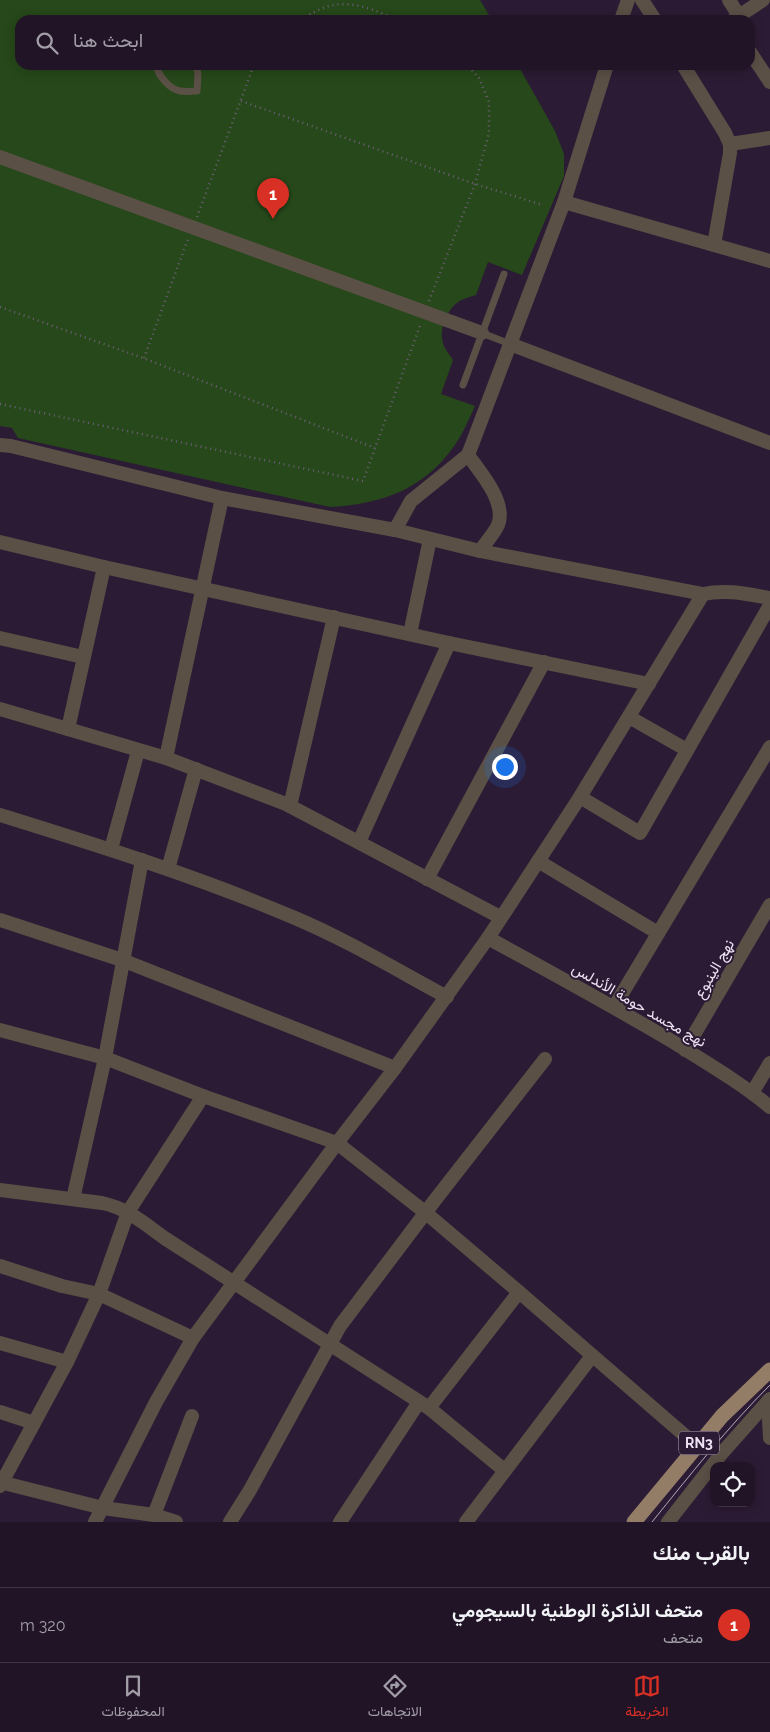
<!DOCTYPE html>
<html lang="ar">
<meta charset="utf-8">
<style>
body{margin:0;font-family:Raleway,Vazirmatn,sans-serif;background:#2d2133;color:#f1f3f6;direction:rtl}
.controls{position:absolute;right:15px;bottom:15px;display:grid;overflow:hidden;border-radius:10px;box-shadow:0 2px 12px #0003}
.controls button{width:45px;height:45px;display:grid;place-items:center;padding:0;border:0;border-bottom:1px solid #3e3344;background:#211427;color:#f1f3f6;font:25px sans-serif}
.you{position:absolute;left:504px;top:766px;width:18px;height:18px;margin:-12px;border:4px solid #fff;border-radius:50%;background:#1a73e8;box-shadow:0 0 0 8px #1a73e833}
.badge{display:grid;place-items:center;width:32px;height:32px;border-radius:50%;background:#d93025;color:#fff;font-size:16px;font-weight:700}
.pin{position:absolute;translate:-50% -41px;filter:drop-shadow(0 1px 2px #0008)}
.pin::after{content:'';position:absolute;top:26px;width:18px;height:15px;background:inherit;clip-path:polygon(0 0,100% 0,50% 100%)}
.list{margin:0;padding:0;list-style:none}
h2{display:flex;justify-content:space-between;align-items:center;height:65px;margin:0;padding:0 20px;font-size:21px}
h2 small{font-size:16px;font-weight:400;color:#a29ea7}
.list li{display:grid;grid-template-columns:32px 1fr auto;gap:15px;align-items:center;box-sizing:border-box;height:75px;padding:0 20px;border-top:1px solid #3e3344}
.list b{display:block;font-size:19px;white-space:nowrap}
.list p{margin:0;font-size:16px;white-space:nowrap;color:#a29ea7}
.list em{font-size:16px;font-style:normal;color:#a29ea7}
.icon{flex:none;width:28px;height:28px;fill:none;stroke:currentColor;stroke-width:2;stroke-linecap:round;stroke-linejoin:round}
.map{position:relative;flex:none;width:770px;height:1522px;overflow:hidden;direction:ltr}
.search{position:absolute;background:#211427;box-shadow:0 2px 12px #0003;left:15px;right:15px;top:15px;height:55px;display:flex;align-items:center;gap:12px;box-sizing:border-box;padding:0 18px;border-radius:15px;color:#a29ea7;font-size:19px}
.sheet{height:140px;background:#211427}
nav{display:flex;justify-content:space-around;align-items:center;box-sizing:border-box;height:70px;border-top:1px solid #3e3344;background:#211427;font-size:14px;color:#a29ea7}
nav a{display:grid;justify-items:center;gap:2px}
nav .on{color:#d93025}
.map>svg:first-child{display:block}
.green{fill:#26481a}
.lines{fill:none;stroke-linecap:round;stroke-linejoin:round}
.path{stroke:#6e5f75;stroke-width:2.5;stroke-dasharray:1 4;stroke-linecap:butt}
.lane{stroke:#5b5046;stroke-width:7}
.street{stroke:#5b5046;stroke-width:14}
.primary{stroke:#937d67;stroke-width:15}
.tram{stroke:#b4a8bb;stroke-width:1}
.labels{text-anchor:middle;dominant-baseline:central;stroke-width:4;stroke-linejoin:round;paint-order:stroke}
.shield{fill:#2c1b34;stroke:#b4a7ba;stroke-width:1}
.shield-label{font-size:14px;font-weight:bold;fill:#eee3f4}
.street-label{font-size:15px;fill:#eee3f4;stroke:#2c1b34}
</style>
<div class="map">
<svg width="770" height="1522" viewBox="0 0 770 1522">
<rect width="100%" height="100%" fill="#2c1b34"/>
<path class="green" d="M0 0H480L492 20H20V65H518L555 131 564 154V176L522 275 488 262 476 295C457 300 451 305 444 323 441 331 441 338 444 346 446 351 450 355 453 360L441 394 475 406C470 417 465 428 460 437 430 487 385 504 330 507L18 438 12 428 0 426Z"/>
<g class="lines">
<g class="path">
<path d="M301 20C310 14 319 9 329 6 351 0 377 10 396 20"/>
<polyline points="241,101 475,184 543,205"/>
<polyline points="197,217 252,70 256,65"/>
<polyline points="429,301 475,184 489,133 489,102 479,78 467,65"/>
<polyline points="0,307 143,358 375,448"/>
<polyline points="144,358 188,239"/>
<polyline points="0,404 363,481 421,323"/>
</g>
<g class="lane">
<path d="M156 65C158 75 169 89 180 91 185 92 192 91 197 91L198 74 196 65"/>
<polyline points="482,333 510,344"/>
<polyline points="463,385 504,274"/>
</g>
<g class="street">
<polyline points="642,0 655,20"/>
<polyline points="729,0 739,16"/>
<polyline points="621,20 628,0"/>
<polyline points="733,20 763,0"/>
<polyline points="750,52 770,82"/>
<polyline points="683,65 725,133 730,144 730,153 714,245"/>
<polyline points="730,144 770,138"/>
<polyline points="0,157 482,333"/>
<polyline points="564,202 770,261"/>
<polyline points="510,344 770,443"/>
<path d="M0 445 11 446 222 498 395 530 480 551 703 594C726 589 747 594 770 598"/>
<path d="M468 455C480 472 507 502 498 525 494 534 485 543 480 551"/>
<polyline points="395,530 411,501 468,455 564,202 607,65"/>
<polyline points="0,542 104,567 449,643 649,684"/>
<polyline points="410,634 430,539"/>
<polyline points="0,638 83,657"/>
<polyline points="0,709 166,758 286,804 500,917"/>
<polyline points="629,717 687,750"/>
<polyline points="68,729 104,567"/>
<polyline points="166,758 222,498"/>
<polyline points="580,797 640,833 770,605"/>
<polyline points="290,806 334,617"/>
<path d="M0 815C100 846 199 877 295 918 347 940 397 970 447 997"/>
<polyline points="359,842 449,643"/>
<polyline points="111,849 138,751"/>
<polyline points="538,861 658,933"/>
<polyline points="168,869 196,769"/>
<polyline points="427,879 544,662"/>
<polyline points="0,920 122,960 395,1068"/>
<path d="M488 938C550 972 613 1006 675 1043 707 1063 741 1083 770 1107"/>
<polyline points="614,1007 770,747"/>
<polyline points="0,1030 105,1058 203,1096 337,1143 426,1213 519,1292 697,1446"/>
<polyline points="685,1050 770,905"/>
<polyline points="752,1093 770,1063"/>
<path d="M0 1190 102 1203C127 1208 145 1224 166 1239L429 1408 504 1470"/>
<polyline points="73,1199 105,1058 142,860"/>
<polyline points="0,1266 62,1286 99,1294 193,1338"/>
<polyline points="0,1343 67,1362"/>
<polyline points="768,1401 770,1438"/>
<polyline points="429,1408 519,1292"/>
<polyline points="0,1412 34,1423"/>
<polyline points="0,1482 103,1508 154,1515 176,1522"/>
<polyline points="0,1486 67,1362 99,1294 128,1212 203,1096"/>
<polyline points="154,1515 192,1416"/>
<polyline points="95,1522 156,1402 193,1338 337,1143 395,1068 488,938 580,797 703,594"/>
<polyline points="230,1522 250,1490 340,1326 435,1200 545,1059"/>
<polyline points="340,1522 419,1402"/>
<polyline points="466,1522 592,1356"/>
<polyline points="668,1522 722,1453 770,1399"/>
</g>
<polyline class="primary" points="634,1522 722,1416 770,1370"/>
<path class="tram" d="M652 1522C690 1475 727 1428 770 1385"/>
</g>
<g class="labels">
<rect class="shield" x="679" y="1431.5" width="40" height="23" rx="4"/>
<g class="shield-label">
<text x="699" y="1443">RN3</text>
</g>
<g class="street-label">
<text transform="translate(714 969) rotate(-60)">نهج الينبوع</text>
<text transform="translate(639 1005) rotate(30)">نهج مجسد حومة الأندلس</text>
</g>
</g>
</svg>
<div class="controls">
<button><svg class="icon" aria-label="locate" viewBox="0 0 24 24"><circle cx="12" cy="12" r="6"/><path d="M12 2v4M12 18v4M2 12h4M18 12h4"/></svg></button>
</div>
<div class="you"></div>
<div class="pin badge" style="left:273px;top:219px">1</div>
<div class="search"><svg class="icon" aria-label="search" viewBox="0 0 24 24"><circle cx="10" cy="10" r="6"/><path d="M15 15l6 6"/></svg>ابحث هنا</div>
</div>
<section class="sheet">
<h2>بالقرب منك<small></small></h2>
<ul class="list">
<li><span class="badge">1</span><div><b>متحف الذاكرة الوطنية بالسيجومي</b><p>متحف</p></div><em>320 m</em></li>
</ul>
</section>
<nav>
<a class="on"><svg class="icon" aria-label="map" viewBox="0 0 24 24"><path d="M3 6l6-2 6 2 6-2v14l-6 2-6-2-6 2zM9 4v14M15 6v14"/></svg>الخريطة</a>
<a><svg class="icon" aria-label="directions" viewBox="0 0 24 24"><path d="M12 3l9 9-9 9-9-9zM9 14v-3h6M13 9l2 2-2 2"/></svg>الاتجاهات</a>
<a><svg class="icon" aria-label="saved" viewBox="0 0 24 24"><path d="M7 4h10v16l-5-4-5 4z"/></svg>المحفوظات</a>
</nav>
